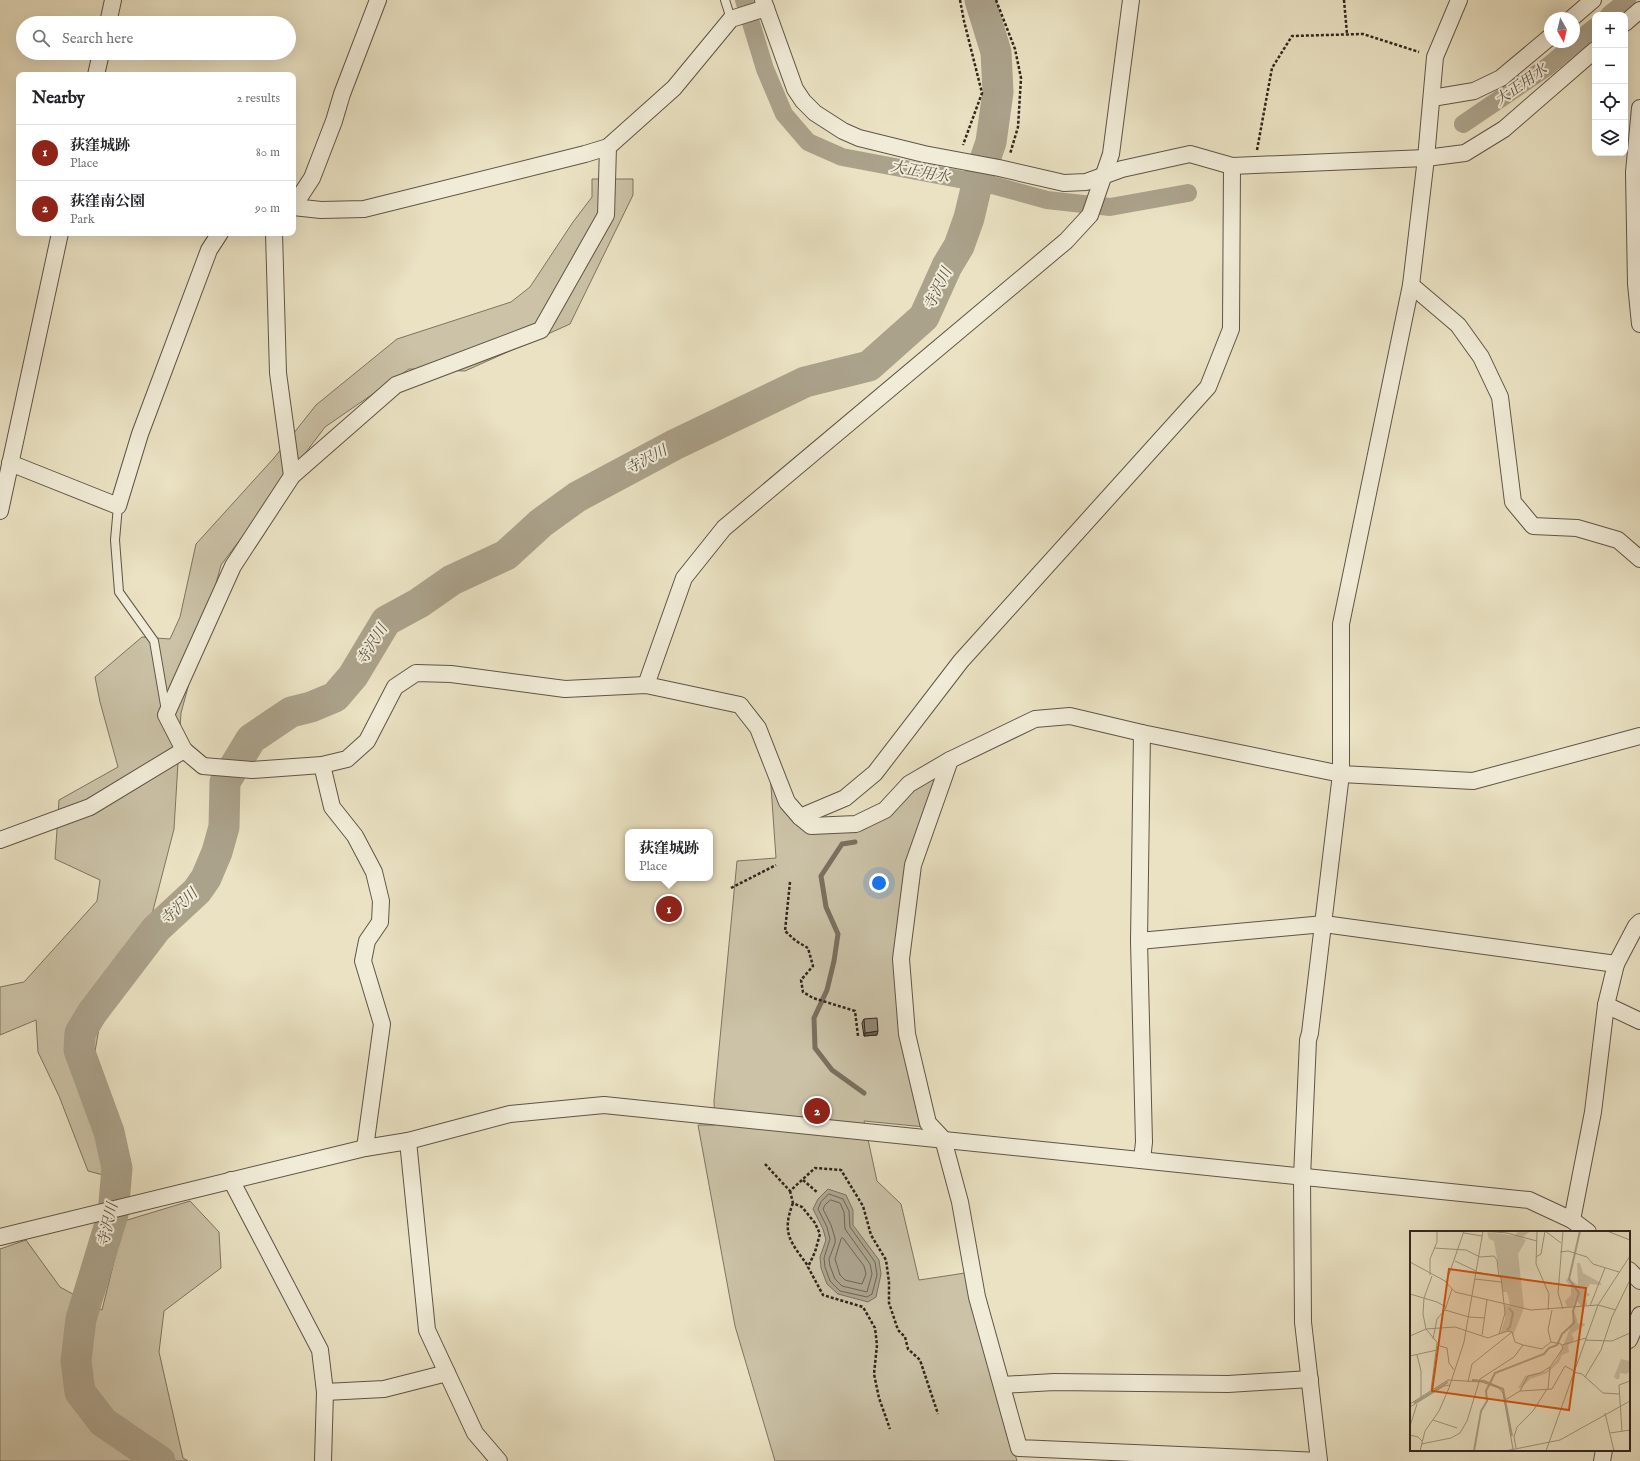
<!DOCTYPE html>
<meta charset="utf-8">
<style>
body{margin:0;font-family:"IM FELL English","Noto Serif JP",serif;background:#f6f6f6;color:#202124}
.controls{position:absolute;right:12px;top:12px;display:grid;overflow:hidden;border-radius:8px;box-shadow:0 4px 16px #0002}
.controls button{width:36px;height:36px;display:grid;place-items:center;padding:0;border:0;border-bottom:1px solid #e0e0e0;background:#fff;color:#202124;font:20px sans-serif}
.compass{position:absolute;left:1544px;top:12px;width:36px;height:36px;border-radius:50%;background:#fff;box-shadow:0 4px 16px #0002;rotate:172deg}
.you{position:absolute;left:879px;top:883px;width:14px;height:14px;margin:-10px;border:3px solid #fff;border-radius:50%;background:#1a73e8;box-shadow:0 0 0 6px #1a73e833}
.badge{display:grid;place-items:center;width:26px;height:26px;border-radius:50%;background:#8f2418;color:#fff;font-size:13px;font-weight:700}
.pin{position:absolute;translate:-50% -50%;border:2px solid #fff;box-shadow:0 1px 4px #0006}
.popup{position:absolute;left:625px;top:829px;width:88px;height:52px;box-sizing:border-box;display:grid;place-content:center;border-radius:8px;background:#fff;filter:drop-shadow(0 1px 3px #0005);font-size:13px;white-space:nowrap;color:#757577}
.popup b{font-size:15px;color:#202124}
.popup::after{content:'';position:absolute;left:50%;top:100%;margin-left:-8px;border:8px solid transparent;border-top-color:#fff}
.list{margin:0;padding:0;list-style:none}
h2{display:flex;justify-content:space-between;align-items:center;height:52px;margin:0;padding:0 16px;font-size:17px}
h2 small{font-size:13px;font-weight:400;color:#757577}
.list li{display:grid;grid-template-columns:26px 1fr auto;gap:12px;align-items:center;box-sizing:border-box;height:56px;padding:0 16px;border-top:1px solid #e0e0e0}
.list b{display:block;font-size:15px;white-space:nowrap}
.list p{margin:0;font-size:13px;white-space:nowrap;color:#757577}
.list em{font-size:13px;font-style:normal;color:#757577}
.icon{flex:none;width:22px;height:22px;fill:none;stroke:currentColor;stroke-width:2;stroke-linecap:round;stroke-linejoin:round}
.map{position:relative;flex:none;width:1640px;height:1461px;overflow:hidden}
.search{position:absolute;background:#fff;box-shadow:0 4px 16px #0002;left:16px;top:16px;width:280px;height:44px;display:flex;align-items:center;gap:10px;box-sizing:border-box;padding:0 14px;border-radius:22px;color:#757577;font-size:15px}
.panel{position:absolute;background:#fff;box-shadow:0 4px 16px #0002;left:16px;top:72px;width:280px;height:164px;border-radius:8px}
.map>svg:first-child{display:block}
.green{fill:#cbc2a7;stroke:#7e7462}
.water{fill:#aba28b;stroke:#7a705f}
.lines{fill:none;stroke-linecap:round;stroke-linejoin:round}
.shore{stroke:#6e6454;stroke-width:1}
.stream{stroke:#7a705f;stroke-width:5}
.canal{stroke:#aba28b;stroke-width:18}
.river{stroke:#aba28b;stroke-width:31}
.lane-casing{stroke:#5f5547;stroke-width:10}
.street-casing{stroke:#5f5547;stroke-width:18}
.path{stroke:#31261e;stroke-width:2.5;stroke-dasharray:3 2;stroke-linecap:butt}
.lane{stroke:#f1ecd8;stroke-width:8}
.street{stroke:#f1ecd8;stroke-width:16}
.wall{fill:#7d7564;stroke:#31261e}
.shaded-wall{fill:#665f51;stroke:#31261e}
.building{fill:#918874;stroke:#31261e}
.labels{text-anchor:middle;dominant-baseline:central;stroke-width:4;stroke-linejoin:round;paint-order:stroke}
.water-label{font-size:15px;font-style:italic;fill:#5c5144;stroke:#f1ecd8}
.inset-river{fill:none;stroke:#aba28b;stroke-width:2}
.inset-road{fill:none;stroke:#a09781;stroke-width:1}
.view{fill:#d6540e;fill-opacity:0.15;stroke:#d6540e;stroke-width:2}
.inset-edge{fill:none;stroke:#31261e;stroke-width:2}
</style>
<div class="map">
<svg width="1640" height="1461" viewBox="0 0 1640 1461">
<rect width="100%" height="100%" fill="#eae2c3"/>
<filter id="stains"><feTurbulence type="fractalNoise" baseFrequency=".005" numOctaves="4"/><feColorMatrix values="0 0 0 0 .2 0 0 0 0 .09 0 0 0 0 .02 0 0 0 .5 -.17"/></filter>
<radialGradient id="worn" r=".72"><stop offset=".6" stop-color="#630" stop-opacity="0"/><stop offset="1" stop-color="#630" stop-opacity=".3"/></radialGradient>
<g class="green">
<polygon points="592,179 633,179 633,195 570,324 465,371 409,369 325,427 221,565 181,713 174,829 150,922 102,1011 93,1063 112,1123 107,1176 88,1171 59,1096 38,1052 36,1020 0,1035 0,987 24,982 97,901 100,880 55,859 59,800 118,767 100,702 95,677 142,637 170,639 180,617 196,544 274,458 316,405 397,339 511,302 530,287 573,222 592,197"/>
<polygon points="770,772 807,832 863,830 894,810 912,788 934,777 938,781 894,964 925,1127 864,1121 877,1181 901,1204 919,1280 965,1273 1017,1461 775,1461 735,1326 698,1125 715,1125 714,1101 737,861 776,858"/>
<polygon points="190,1201 219,1232 221,1268 164,1311 159,1352 183,1458 188,1461 0,1461 0,1249 26,1240 60,1287 102,1310 124,1221"/>
</g>
<polygon class="water" points="828,1189 846,1195 853,1210 853,1225 879,1260 881,1274 876,1297 868,1302 838,1294 827,1284 821,1268 820,1257 826,1240 823,1229 813,1209 818,1199"/>
<g class="lines">
<g class="shore">
<polygon points="829,1194 843,1199 849,1211 850,1227 875,1262 877,1275 872,1294 867,1297 840,1291 830,1281 825,1267 824,1258 830,1239 827,1227 818,1209 821,1202"/>
<polygon points="831,1200 840,1203 844,1212 845,1229 870,1264 872,1274 867,1292 842,1286 835,1279 830,1266 829,1259 835,1243 835,1238 831,1225 823,1209 825,1205"/>
<polygon points="843,1238 864,1266 866,1274 862,1284 845,1280 840,1275 835,1259 841,1239"/>
</g>
<polyline class="stream" points="855,842 842,844 821,876 826,907 838,934 834,961 827,990 814,1018 815,1048 832,1070 864,1093"/>
<g class="canal">
<polyline points="744,0 765,69 784,114 808,142 842,157 996,186 1047,200 1110,207 1188,193"/>
<polyline points="1609,15 1627,0"/>
<polyline points="1463,124 1547,67 1595,27"/>
</g>
<polyline class="river" points="160,1461 103,1422 80,1392 76,1361 81,1319 113,1214 117,1168 109,1132 79,1050 80,1033 92,1013 156,929 197,891 206,878 217,852 224,827 225,782 251,739 291,712 311,707 335,697 353,676 386,621 419,603 452,580 506,555 541,523 577,497 674,445 805,382 869,366 924,317 947,266 959,246 969,218 978,180 991,142 998,92 996,52 980,0"/>
<g class="lane-casing">
<g id="lane">
<polyline points="725,0 731,19"/>
<polyline points="118,506 115,540 119,592 154,641 166,711"/>
</g>
</g>
<g class="street-casing">
<g id="street">
<polyline points="763,0 795,89 803,101 815,113 843,131 859,138 924,154 999,168 1064,183 1086,182 1122,169 1190,154 1232,166 1426,158 1465,153 1504,129 1595,50"/>
<polyline points="1572,18 1593,0"/>
<polyline points="108,23 113,0"/>
<polyline points="1625,23 1640,10"/>
<polyline points="96,75 101,53"/>
<polyline points="1432,98 1474,91 1501,78 1550,37"/>
<polyline points="1640,108 1634,172 1636,284 1640,324"/>
<polyline points="608,147 606,215 541,330 396,385 292,476 233,566 166,715 184,750 203,766 252,770 322,765 347,759 367,741 395,687 416,673 451,674 565,689 646,685 740,705 758,728 787,802 800,817 811,826 856,824 885,810 909,784 950,760 1035,719 1070,716 1142,733 1341,774 1473,781 1640,736"/>
<polyline points="293,207 321,210 364,209 585,154 608,147 674,88 731,19 766,8"/>
<polyline points="293,207 312,178 334,121 342,94 378,0"/>
<polyline points="274,233 278,373 292,476"/>
<polyline points="1411,285 1458,325 1481,357 1500,397 1513,502 1533,526 1577,528 1618,540 1640,559"/>
<polyline points="10,463 118,506 140,434 209,250 220,233"/>
<polyline points="0,511 60,233"/>
<polyline points="646,685 684,578 724,528 1066,241 1090,215 1111,154 1131,0"/>
<polyline points="950,760 913,865 901,959 907,1034 928,1123 943,1139 960,1202 977,1297 1019,1448 1319,1461"/>
<polyline points="322,765 332,807 355,836 374,872 381,901 380,922 367,941 363,961 382,1024 365,1148"/>
<polyline points="800,817 845,798 875,773 961,661 1208,387 1231,329 1232,166"/>
<polyline points="0,840 90,807 184,750"/>
<polyline points="1139,941 1324,924 1616,964 1606,1005 1593,1112 1572,1220"/>
<polyline points="1616,964 1636,926 1640,922"/>
<polyline points="1606,1005 1640,1021"/>
<polyline points="408,1141 427,1330 475,1433 499,1461"/>
<polyline points="1142,1160 1144,1142 1139,941 1142,733"/>
<polyline points="231,1180 320,1350 325,1392 323,1461"/>
<polyline points="0,1237 365,1148 408,1141 510,1114 604,1105 1529,1200 1572,1220 1588,1232"/>
<polyline points="1629,1270 1640,1281"/>
<polyline points="1629,1340 1640,1315"/>
<polyline points="1002,1385 1054,1382 1228,1384 1310,1379"/>
<polyline points="325,1392 384,1389 447,1373"/>
<polyline points="1319,1461 1303,1322 1302,1177 1308,1040 1310,1033 1341,774 1341,624 1411,285 1426,158 1435,57 1459,0"/>
<polyline points="1602,1461 1604,1450"/>
</g>
</g>
<g class="path">
<polyline points="960,0 964,21 982,93 963,145"/>
<polyline points="996,0 1015,49 1021,78 1018,127 1010,154"/>
<polyline points="1344,0 1347,34"/>
<polyline points="1257,150 1272,68 1292,36 1363,34 1419,52"/>
<polyline points="790,882 785,931 796,941 808,948 813,966 801,980 803,992 813,998 855,1011 858,1036"/>
<polyline points="731,888 776,865"/>
<polyline points="765,1164 790,1191 815,1168 841,1170 863,1206 871,1235 886,1260 889,1282 889,1303 898,1330 905,1337 908,1349 920,1360 938,1414"/>
<polyline points="803,1180 818,1193"/>
<polyline points="790,1191 793,1203 802,1207 815,1223 820,1234 815,1252 808,1267 823,1295 863,1307 875,1328 877,1345 874,1374 879,1398 890,1429"/>
<path d="M793 1203C781 1234 791 1242 808 1266"/>
</g>
<use href="#lane" class="lane"/>
<use href="#street" class="street"/>
</g>
<polygon class="wall" points="864,1019 877,1035 864,1036 862,1023"/>
<polygon class="shaded-wall" points="878,1031 877,1035 864,1036 865,1033"/>
<polygon class="building" points="877,1018 878,1031 865,1033 864,1019"/>
<g class="labels">
<g class="water-label">
<text transform="translate(1521 85) rotate(-35)">大正用水</text>
<text transform="translate(920 172) rotate(11)">大正用水</text>
<text transform="translate(938 289) rotate(-64)">寺沢川</text>
<text transform="translate(646 460) rotate(-28)">寺沢川</text>
<text transform="translate(372 645) rotate(-58)">寺沢川</text>
<text transform="translate(179 907) rotate(-44)">寺沢川</text>
<text transform="translate(108 1225) rotate(-77)">寺沢川</text>
</g>
</g>
<g transform="translate(1410 1231)">
<rect width="220" height="220" fill="#eae2c3"/>
<path d="M108 0 119 1 112 7 116 9 108 23 114 77 103 105 101 100 90 103 95 88V74L100 75 99 70 97 61H93L84 10 79 8 77 1 105 5ZM167 32H170L173 42 191 52V54L180 53 176 60 180 64 176 66 177 74 171 75 166 68 163 75 157 76 155 70 161 64V55L156 50 157 47 168 54ZM164 79 168 93 174 92 175 94 161 103 164 107 163 111 158 114 159 121 152 124 149 131 137 142 120 148 111 157H108L115 145 137 140 147 129 162 93ZM211 128 220 130V139L217 143 210 142 209 148H206L204 146Z" fill="#cbc2a7"/>
<path class="inset-river" d="M97 99 100 96 103 82 99 77M62 149 74 150 93 158 102 205M4 172 38 151M64 220 71 180 77 170 76 160 85 142 134 123 139 117 147 114 152 103 164 92 163 80 169 62 159 48 170 0"/>
<path class="inset-road" d="M73 0 97 2 127 10M127 0 126 33 139 63 138 79M135 0 151 12M153 0 148 62 153 78M197 0 220 9M54 2 72 5M24 17 56 19 70 26 84 25 87 29 89 46M150 21 158 20 177 26 183 33 209 41M126 26 131 23 135 0M45 30 66 40M0 31 35 50 45 61 121 79 188 74 206 79M66 41 91 46 95 82 89 103M20 44V28L27 11V0M22 45 14 67 13 83 16 98 30 115 37 117 39 132 44 139M65 48 91 51M36 52 54 0M42 58 35 79 59 86 75 87M0 63 27 71 36 76M180 75 195 37M102 101 105 111 113 114 132 118 141 111 151 113 153 117 140 136 130 142 118 145 110 160M72 104 77 69M0 105 16 98 45 96 78 107 97 100 102 101M23 108 27 88 35 79M175 109 202 110 220 102M141 111 138 99 142 79M152 114 176 107M7 124 11 140V166M0 125 27 119M163 141 172 143 193 162 209 163M175 146 191 119 202 86 220 49M58 151 62 133 102 101M138 158 140 136M21 159 27 112M95 169 110 160 142 158 155 135 164 140M0 173 38 149 72 151 89 157 93 162 103 218M0 176 34 155 40 154M195 182 204 220M23 189 47 197M0 195 7 173M212 201 209 154 220 150M200 202 220 199M0 204 8 206 12 210M11 213 41 207 50 202 57 190 70 148 104 126 113 114M106 217 104 206 107 196 123 180 137 158M10 220 15 200 29 180 39 157 54 111 73 0M95 220 150 209 220 170M136 220 188 74 220 25"/>
<path class="view" d="M39 38 176 57 159 179 22 160Z"/>
<rect width="220" height="220" class="inset-edge"/>
</g>
<rect width="100%" height="100%" filter="url(#stains)"/>
<rect width="100%" height="100%" fill="url(#worn)"/>
</svg>
<div class="controls">
<button>+</button>
<button>−</button>
<button><svg class="icon" aria-label="locate" viewBox="0 0 24 24"><circle cx="12" cy="12" r="6"/><path d="M12 2v4M12 18v4M2 12h4M18 12h4"/></svg></button>
<button><svg class="icon" aria-label="layers" viewBox="0 0 24 24"><path d="M12 4l9 5-9 5-9-5zM3 14l9 5 9-5"/></svg></button>
</div>
<svg class="compass" viewBox="-18 -18 36 36"><path d="M0-13l5 13h-10z" fill="#e53935"/><path d="M0 13l5-13h-10z" fill="#757577"/></svg>
<div class="you"></div>
<div class="pin badge" style="left:669px;top:909px">1</div>
<div class="popup"><b>荻窪城跡</b>Place</div>
<div class="pin badge" style="left:817px;top:1111px">2</div>
<div class="search"><svg class="icon" aria-label="search" viewBox="0 0 24 24"><circle cx="10" cy="10" r="6"/><path d="M15 15l6 6"/></svg>Search here</div>
<section class="panel">
<h2>Nearby<small>2 results</small></h2>
<ul class="list">
<li><span class="badge">1</span><div><b>荻窪城跡</b><p>Place</p></div><em>80 m</em></li>
<li><span class="badge">2</span><div><b>荻窪南公園</b><p>Park</p></div><em>90 m</em></li>
</ul>
</section>
</div>
